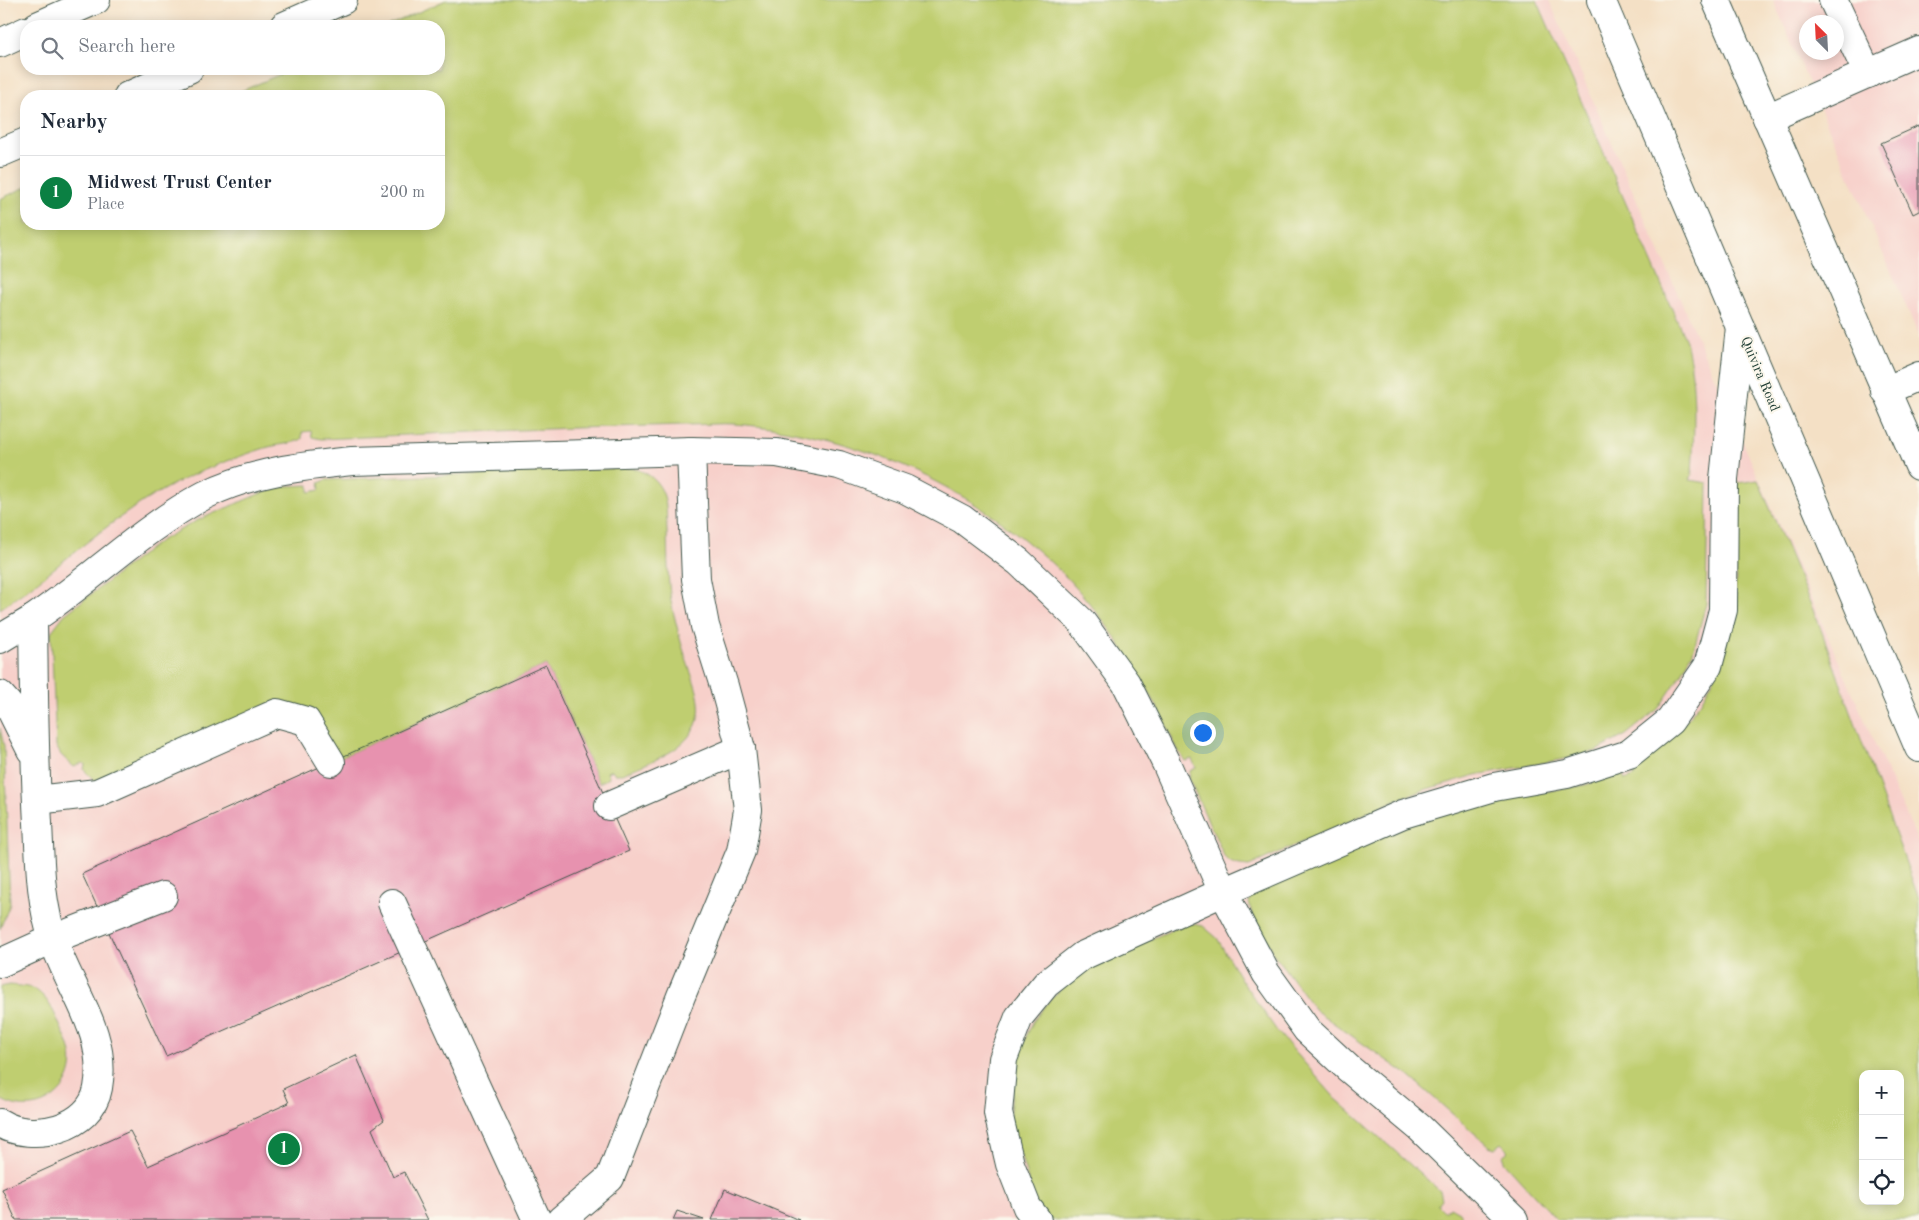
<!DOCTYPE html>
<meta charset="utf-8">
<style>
body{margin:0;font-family:"Old Standard TT",serif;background:#f2f2f3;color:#1f2937}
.controls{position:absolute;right:15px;bottom:15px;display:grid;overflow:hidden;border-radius:10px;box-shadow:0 2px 12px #0003}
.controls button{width:45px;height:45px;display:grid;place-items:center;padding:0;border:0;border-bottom:1px solid #e0e1e3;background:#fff;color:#1f2937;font:25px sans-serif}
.compass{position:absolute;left:1799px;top:15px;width:45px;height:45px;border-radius:50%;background:#fff;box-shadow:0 2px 12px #0003;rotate:336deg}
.you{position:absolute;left:1202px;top:732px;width:18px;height:18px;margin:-12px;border:4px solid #fff;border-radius:50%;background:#1a73e8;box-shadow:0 0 0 8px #1a73e833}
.badge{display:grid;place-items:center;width:32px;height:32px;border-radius:50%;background:#0b8043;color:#fff;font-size:16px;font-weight:700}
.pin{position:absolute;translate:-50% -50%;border:2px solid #fff;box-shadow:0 1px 5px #0006}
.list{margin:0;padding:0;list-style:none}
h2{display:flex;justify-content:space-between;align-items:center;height:65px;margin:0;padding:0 20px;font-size:21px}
h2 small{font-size:16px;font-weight:400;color:#747a83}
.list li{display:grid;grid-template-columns:32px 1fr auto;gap:15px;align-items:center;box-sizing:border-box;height:75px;padding:0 20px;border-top:1px solid #e0e1e3}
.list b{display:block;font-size:19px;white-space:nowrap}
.list p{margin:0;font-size:16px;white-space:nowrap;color:#747a83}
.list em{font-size:16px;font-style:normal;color:#747a83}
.icon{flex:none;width:28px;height:28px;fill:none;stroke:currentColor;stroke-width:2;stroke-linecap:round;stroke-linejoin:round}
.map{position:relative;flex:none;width:1919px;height:1220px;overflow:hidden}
.search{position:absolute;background:#fff;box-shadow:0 2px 12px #0003;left:20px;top:20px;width:425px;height:55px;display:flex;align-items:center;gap:12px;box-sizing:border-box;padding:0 18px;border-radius:20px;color:#747a83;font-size:19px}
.panel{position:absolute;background:#fff;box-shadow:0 2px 12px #0003;left:20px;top:90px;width:425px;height:140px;border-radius:20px}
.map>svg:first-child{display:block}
.built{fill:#f7d0ca;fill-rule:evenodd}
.green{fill:#bfce70;stroke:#6f8652;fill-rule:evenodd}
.building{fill:#e792af}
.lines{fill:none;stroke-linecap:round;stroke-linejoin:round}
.minor-casing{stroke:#3f554a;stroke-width:30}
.major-casing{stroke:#3f554a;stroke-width:30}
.minor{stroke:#fff;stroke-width:28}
.major{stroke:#fff;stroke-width:28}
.labels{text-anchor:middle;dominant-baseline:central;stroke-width:4;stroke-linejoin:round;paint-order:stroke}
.street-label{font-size:14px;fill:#1f3d34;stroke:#fbf7ec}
</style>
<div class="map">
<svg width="1919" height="1220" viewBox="0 0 1919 1220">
<rect width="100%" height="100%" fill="#fbf7ec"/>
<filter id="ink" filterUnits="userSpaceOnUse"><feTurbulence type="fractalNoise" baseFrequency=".02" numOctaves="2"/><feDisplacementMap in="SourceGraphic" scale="10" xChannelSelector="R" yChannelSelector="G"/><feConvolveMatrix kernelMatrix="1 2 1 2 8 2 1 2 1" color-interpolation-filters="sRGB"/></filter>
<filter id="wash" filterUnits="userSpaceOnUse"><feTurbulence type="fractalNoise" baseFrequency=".0096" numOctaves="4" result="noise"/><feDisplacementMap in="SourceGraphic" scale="20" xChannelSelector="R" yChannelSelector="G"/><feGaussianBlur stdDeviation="1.12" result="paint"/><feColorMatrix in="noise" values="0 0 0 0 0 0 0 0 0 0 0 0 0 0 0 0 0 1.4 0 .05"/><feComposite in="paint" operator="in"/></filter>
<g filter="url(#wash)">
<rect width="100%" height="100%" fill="#f4e0c5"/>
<g class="built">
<path d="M483 0H1549L1919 844V1220H0V214L26 224H439V26ZM1863 1074H1900V1201H1863Z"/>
<path d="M1773 0H1919V336ZM1806 22H1836V52H1806Z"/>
</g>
<g class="green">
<path d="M446 0H1537L1686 341C1697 386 1694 429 1692 475L1690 480 1708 483 1706 604 1693 652 1681 675 1658 709 1626 735 1596 751 1570 758 1476 775 1427 789 1398 799 1249 866C1240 865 1232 865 1225 858L1189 779 1190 771 1196 768 1192 759 1185 761C1172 743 1166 722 1155 703 1131 658 1103 616 1068 579 981 491 860 433 735 424 719 423 702 425 685 425 648 426 611 427 574 428 489 431 405 435 321 439L312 437 311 431 302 432V439C290 445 278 444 265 448 237 457 207 468 180 481 114 513 60 568 0 609V199L26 187V224H439V96H230L292 69H439V26H387Z"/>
<path d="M630 468C644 470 656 478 662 491 668 504 666 518 667 532 668 558 667 586 673 611 677 626 680 641 685 655 691 677 706 702 696 725 683 753 648 762 622 774H615L612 770 607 772 609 778 599 783 546 665 339 758 302 719 97 783 84 770 85 764 82 763 74 767 61 755 56 746 51 632 64 615 160 541 198 520 259 494 286 486 309 485V492L320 490 319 483 326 480Z"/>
<path d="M1758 480 1819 624 1919 899V1220H1557L1505 1163 1502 1156 1509 1151 1501 1143 1495 1148 1489 1146 1409 1076 1315 1010 1273 953 1252 914 1249 903 1253 889 1445 809 1585 785C1597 782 1609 774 1622 773L1625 780 1635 776 1631 769 1636 762 1683 724 1700 703 1712 682 1735 606 1738 483ZM1863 1074H1900V1201H1863Z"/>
<polygon points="0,728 4,746 10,904 0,929"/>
<polygon points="1189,923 1203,926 1217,938 1242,981 1277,1031 1335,1098 1440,1191 1442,1199 1437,1205 1444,1212 1450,1207 1459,1212 1463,1220 1046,1220 1036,1206 1009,1118 1017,1057 1024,1041 1033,1022 1046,1004 1063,987 1098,961"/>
<path d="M10 985C19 986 28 986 36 990 49 999 55 1014 61 1028 65 1036 69 1044 71 1053 75 1077 60 1099 37 1105 23 1108 12 1106 0 1099V987Z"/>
</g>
<g id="blocks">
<g class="building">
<polygon points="1919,126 1919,211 1913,214 1881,143"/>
<polygon points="546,665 629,851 166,1056 82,874"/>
<polygon points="356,1055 384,1120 372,1129 393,1177 404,1172 428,1220 16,1220 2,1189 130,1131 148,1166 289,1103 283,1089"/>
<polygon points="725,1189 799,1220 712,1220"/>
<polygon points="677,1211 704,1220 673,1220"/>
</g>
</g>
</g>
<g filter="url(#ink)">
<use href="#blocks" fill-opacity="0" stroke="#3f554a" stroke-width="1"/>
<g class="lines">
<g class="minor-casing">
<g id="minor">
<polyline points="1833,0 1868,74"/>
<polyline points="1767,118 1919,51"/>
<polyline points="1885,391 1919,376"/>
<path d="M0 639C11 632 22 626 33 619 91 580 142 528 205 495 251 472 302 466 352 461L691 451 777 453 839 465 905 489 962 519 1019 562 1081 621 1126 683 1166 763 1223 892 1266 973 1307 1030 1348 1068 1420 1128 1514 1220"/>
<polyline points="0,695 8,704 31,750"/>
<polyline points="37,800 97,793 277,713 306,721 331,762"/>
<polyline points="609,806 741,749"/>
<polyline points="392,903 537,1220"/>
<polyline points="0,963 53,939 163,896"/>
<path d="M0 1123C32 1143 91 1129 98 1088 108 1032 69 989 53 939 40 901 40 862 38 823 34 755 34 687 33 619"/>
<polyline points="561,1220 610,1178 681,996 741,851 748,810 741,749 724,686 705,626 696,579 691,451"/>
<polyline points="1037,1220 1027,1207 1010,1164 998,1113 1003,1059 1019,1017 1046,984 1082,956 1223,892 1403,814 1494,787 1567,774 1629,754 1670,721 1708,666 1723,610 1724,479 1740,327"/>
</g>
</g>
<g class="major-casing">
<g id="major">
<polyline points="1601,0 1919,748"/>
<polyline points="1716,0 1919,466"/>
<polyline points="37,26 96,0"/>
<polyline points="284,26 343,0"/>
<polyline points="0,43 26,31"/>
<polyline points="128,96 189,69"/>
<polyline points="0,153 26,142"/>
</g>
</g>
<use href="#minor" class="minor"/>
<use href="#major" class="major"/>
</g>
</g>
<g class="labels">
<g class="street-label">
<text transform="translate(1760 374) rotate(67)">Quivira Road</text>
</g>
</g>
</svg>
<div class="controls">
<button>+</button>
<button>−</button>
<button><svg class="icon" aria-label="locate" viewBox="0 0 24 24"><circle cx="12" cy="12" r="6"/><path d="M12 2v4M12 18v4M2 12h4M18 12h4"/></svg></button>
</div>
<svg class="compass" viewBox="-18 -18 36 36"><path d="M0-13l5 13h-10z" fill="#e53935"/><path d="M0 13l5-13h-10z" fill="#747a83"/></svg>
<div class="you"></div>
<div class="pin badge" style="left:284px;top:1149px">1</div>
<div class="search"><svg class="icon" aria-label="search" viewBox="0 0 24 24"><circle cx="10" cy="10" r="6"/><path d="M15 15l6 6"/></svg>Search here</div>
<section class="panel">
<h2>Nearby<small></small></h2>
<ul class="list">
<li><span class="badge">1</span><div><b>Midwest Trust Center</b><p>Place</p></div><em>200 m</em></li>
</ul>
</section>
</div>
